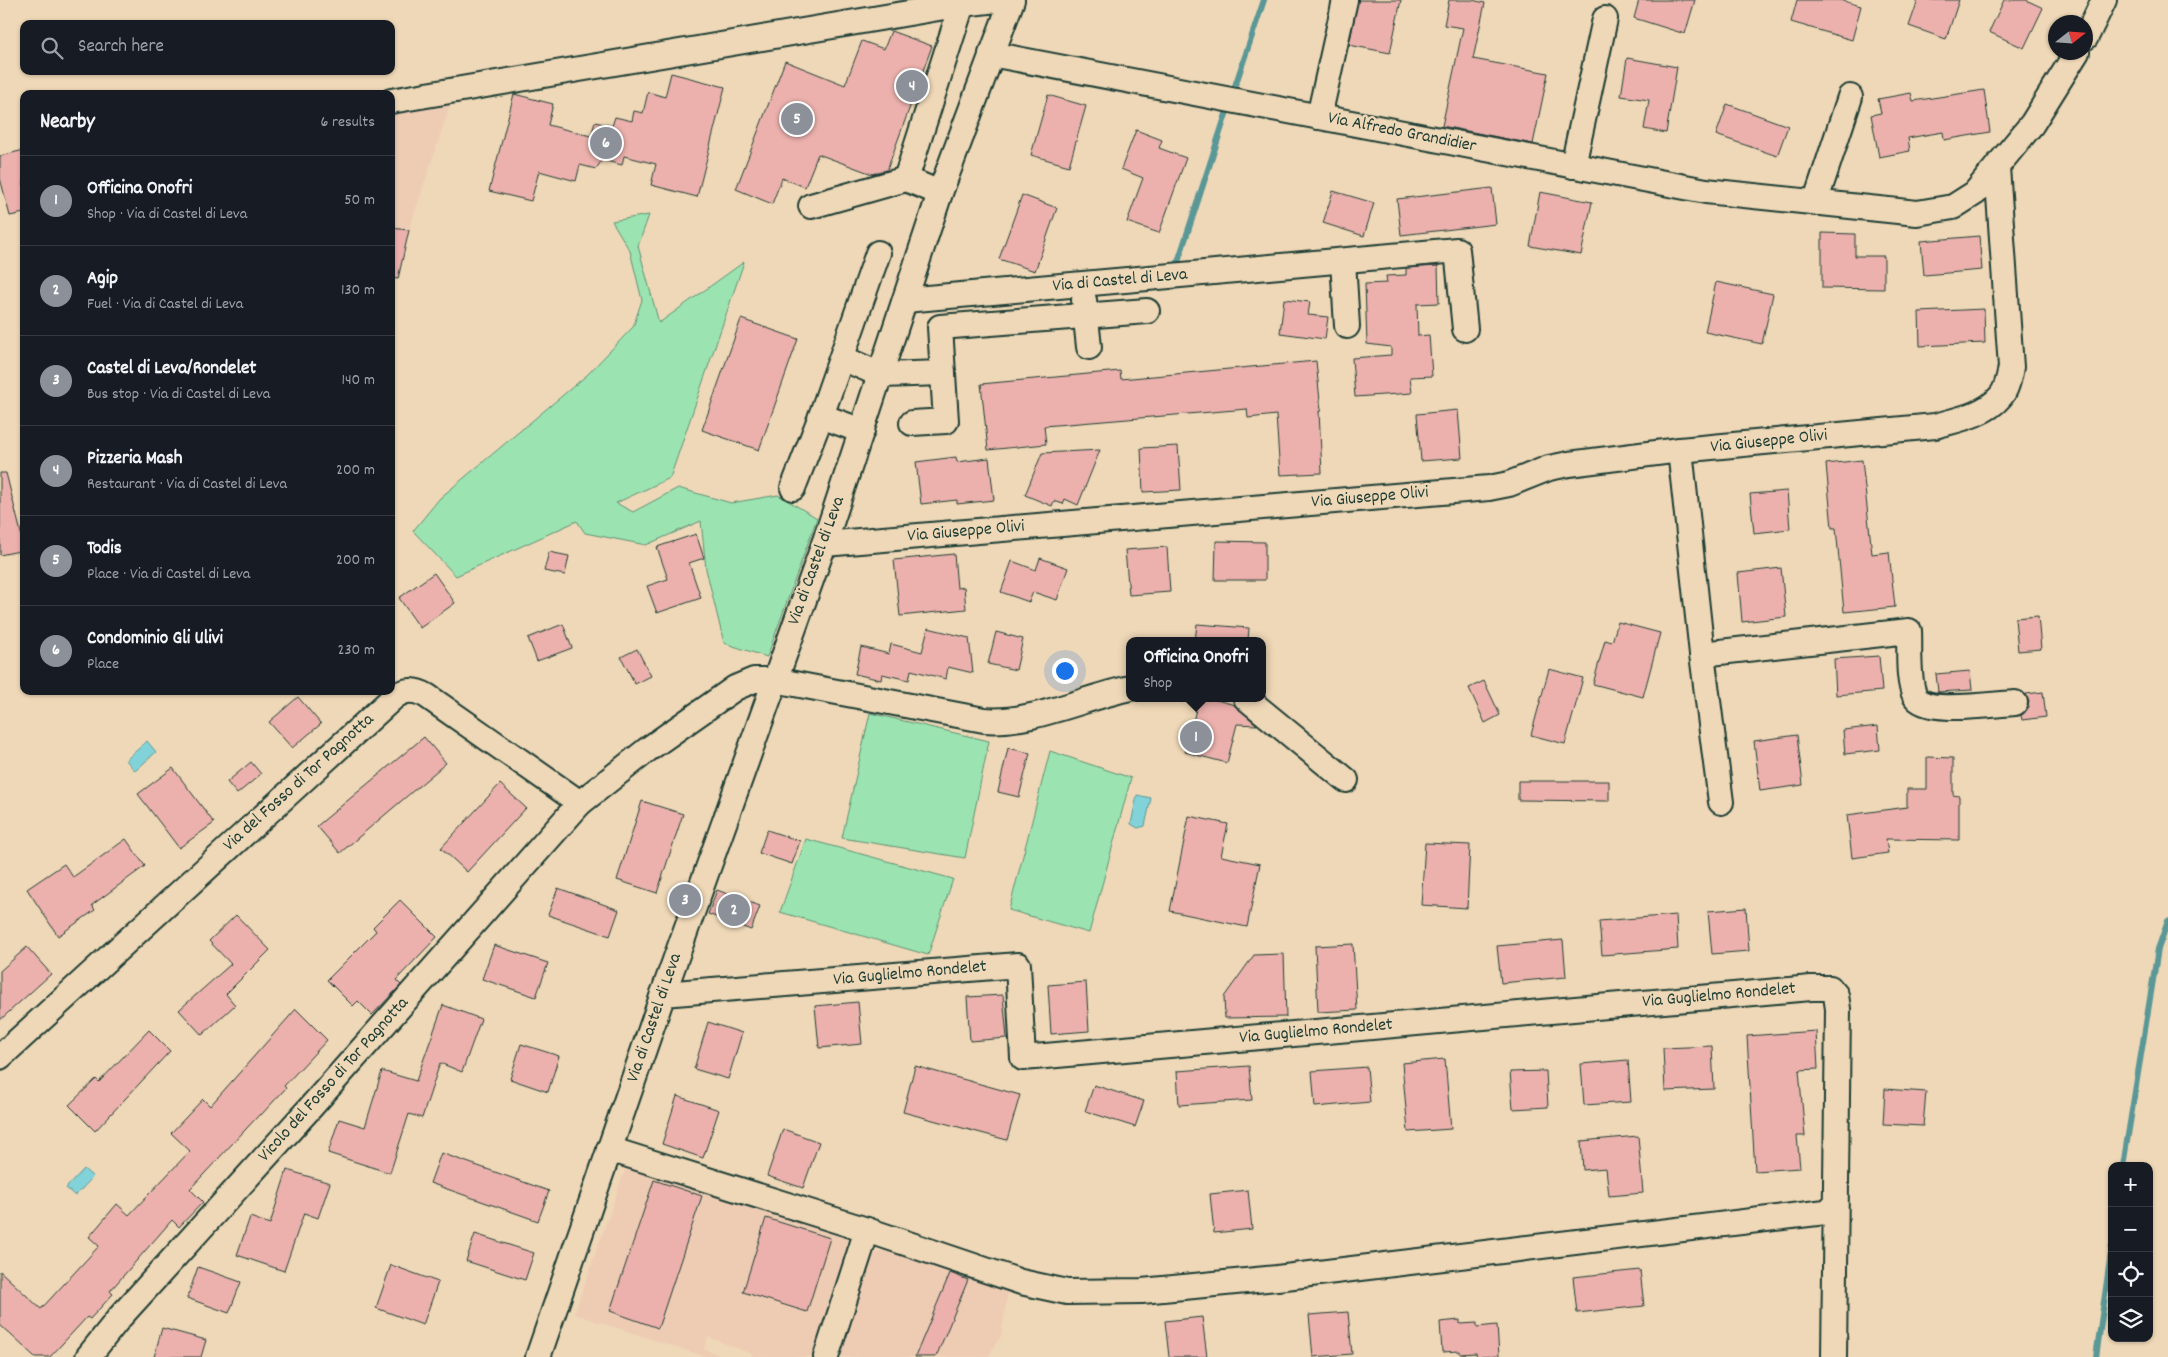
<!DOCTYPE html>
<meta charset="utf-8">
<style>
body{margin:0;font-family:Dekko,sans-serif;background:#242831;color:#f1f3f6}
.controls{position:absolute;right:15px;bottom:15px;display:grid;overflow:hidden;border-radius:10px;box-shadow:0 1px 4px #0004}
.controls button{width:45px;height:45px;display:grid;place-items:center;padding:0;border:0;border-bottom:1px solid #363941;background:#171b24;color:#f1f3f6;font:25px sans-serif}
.compass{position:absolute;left:2048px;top:15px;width:45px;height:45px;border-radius:50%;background:#171b24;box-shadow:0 1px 4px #0004;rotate:73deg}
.you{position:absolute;left:1064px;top:670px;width:18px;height:18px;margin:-12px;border:4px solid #fff;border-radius:50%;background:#1a73e8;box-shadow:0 0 0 8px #1a73e833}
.badge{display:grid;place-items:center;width:32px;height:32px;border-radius:50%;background:#8c9099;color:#fff;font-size:16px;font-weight:700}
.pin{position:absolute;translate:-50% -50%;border:2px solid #fff;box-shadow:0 1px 5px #0006}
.popup{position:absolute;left:1126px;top:637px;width:140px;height:65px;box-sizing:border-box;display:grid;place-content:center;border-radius:10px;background:#171b24;filter:drop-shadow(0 1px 4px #0005);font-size:16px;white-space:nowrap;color:#9ea1a6}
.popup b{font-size:19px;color:#f1f3f6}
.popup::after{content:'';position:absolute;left:50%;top:100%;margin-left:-10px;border:10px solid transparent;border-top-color:#171b24}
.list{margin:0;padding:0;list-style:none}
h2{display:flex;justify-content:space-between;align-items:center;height:65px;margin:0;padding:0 20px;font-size:21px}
h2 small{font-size:16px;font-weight:400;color:#9ea1a6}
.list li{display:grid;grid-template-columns:32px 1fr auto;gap:15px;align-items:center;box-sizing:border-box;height:90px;padding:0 20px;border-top:1px solid #363941}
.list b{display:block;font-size:19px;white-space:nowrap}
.list p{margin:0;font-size:16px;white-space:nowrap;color:#9ea1a6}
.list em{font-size:16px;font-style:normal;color:#9ea1a6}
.icon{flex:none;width:28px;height:28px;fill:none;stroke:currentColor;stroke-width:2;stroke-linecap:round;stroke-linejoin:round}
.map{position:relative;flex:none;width:2168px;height:1357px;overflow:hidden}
.search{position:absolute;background:#171b24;box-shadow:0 1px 4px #0004;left:20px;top:20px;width:375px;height:55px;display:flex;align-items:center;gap:12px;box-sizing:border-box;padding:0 18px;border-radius:10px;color:#9ea1a6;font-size:19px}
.panel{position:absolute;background:#171b24;box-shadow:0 1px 4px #0004;left:20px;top:90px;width:375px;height:605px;border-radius:10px}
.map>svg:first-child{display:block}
.built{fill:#eeccb4;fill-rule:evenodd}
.green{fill:#9be4b2;stroke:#5d9073}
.water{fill:#82d3d9;stroke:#5a9797}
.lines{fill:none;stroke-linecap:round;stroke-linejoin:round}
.stream{stroke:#5a9797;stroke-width:6}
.building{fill:#ecb1ad;stroke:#1f3d34}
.minor-casing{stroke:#1f3d34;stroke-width:28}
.minor{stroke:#efd8b7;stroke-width:24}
.labels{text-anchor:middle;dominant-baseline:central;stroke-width:4.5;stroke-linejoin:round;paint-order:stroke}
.street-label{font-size:18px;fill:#1f3d34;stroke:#efd8b7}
</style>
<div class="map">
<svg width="2168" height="1357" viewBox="0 0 2168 1357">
<rect width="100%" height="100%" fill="#efd8b7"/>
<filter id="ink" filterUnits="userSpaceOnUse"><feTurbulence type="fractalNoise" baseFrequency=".02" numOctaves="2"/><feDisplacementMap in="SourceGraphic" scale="10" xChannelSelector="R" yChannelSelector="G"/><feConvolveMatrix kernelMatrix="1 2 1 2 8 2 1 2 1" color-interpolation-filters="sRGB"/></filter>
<g filter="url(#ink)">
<g class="built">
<polygon points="451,102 409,230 391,228 391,109"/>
<path d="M627 1164 857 1241 817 1357H751L752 1354 708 1337 704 1349 724 1357H706L574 1314ZM654 1180 702 1196 658 1327 610 1311ZM766 1218 830 1239 807 1312 743 1292Z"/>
<polygon points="890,1248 1009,1286 1001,1336 988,1357 936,1357 968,1280 951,1272 916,1355 920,1357 831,1357 865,1257"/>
</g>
<g class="green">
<polygon points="649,215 638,246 659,323 744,262 670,478 616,503 633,512 678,488 731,503 778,495 817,518 767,657 724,643 706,569 701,521 646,545 585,533 577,521 456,576 413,531 440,498 587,375 633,327 642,300 630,251 612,221"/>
<polygon points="870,713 989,741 965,858 842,838"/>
<polygon points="1050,751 1131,778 1089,933 1009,910"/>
<polygon points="806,839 953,879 928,955 780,912"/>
</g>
<g class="water">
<polygon points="147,741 156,752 135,771 126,760"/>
<polygon points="1137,795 1151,798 1145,826 1138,828 1131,824"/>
<polygon points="84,1169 93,1177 75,1196 66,1188"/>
</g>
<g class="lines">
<g class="stream">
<polyline points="1232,95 1264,0"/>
<polyline points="1177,265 1229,105"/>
<polyline points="2123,1166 2158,949 2168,921"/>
<polyline points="2096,1357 2112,1246"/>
</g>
</g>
<g class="building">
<polygon points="1358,0 1401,0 1390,53 1349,45"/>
<polygon points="1449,0 1472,0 1485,3 1473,59 1548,73 1533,144 1442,126 1463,28 1444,25"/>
<polygon points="1639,0 1695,0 1685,34 1634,18"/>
<polygon points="1797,0 1840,0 1861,6 1852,40 1791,22"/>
<polygon points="1918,0 1959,0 1946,39 1909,26"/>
<polygon points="2004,0 2026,0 2043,8 2024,48 1989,32"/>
<polygon points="891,31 932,46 887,170 872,174 818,154 805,187 782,178 772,204 736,189 785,61 845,85 862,41 884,49"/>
<polygon points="1627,58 1677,67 1666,133 1644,129 1649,100 1621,96"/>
<polygon points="671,73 725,87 697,197 651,185 656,164 624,156 622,165 602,160 596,169 580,165 576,181 539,171 531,201 489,191 514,94 553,104 548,125 591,136 595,122 612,126 615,117 632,121 634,111 643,113 648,92 665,97"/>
<polygon points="1984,90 1990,132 1944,140 1943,132 1908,138 1910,151 1879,157 1871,115 1881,113 1878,99 1911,93 1913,101"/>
<polygon points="1048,95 1086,106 1069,166 1031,155"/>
<polygon points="1727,104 1788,126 1777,156 1716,135"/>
<polygon points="1136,130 1162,140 1159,148 1186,158 1159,233 1127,222 1143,178 1121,169"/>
<polygon points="24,150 24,213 10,216 0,178 0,156"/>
<polygon points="1492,188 1496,224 1401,235 1397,199"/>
<polygon points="1333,191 1374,203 1364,236 1323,223"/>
<polygon points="1540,192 1592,202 1581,255 1530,246"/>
<polygon points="1022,195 1057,208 1035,271 999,259"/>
<polygon points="391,228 409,230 398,279 391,278"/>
<polygon points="1822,233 1855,234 1855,256 1884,256 1884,289 1822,288"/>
<polygon points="1979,236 1982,270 1924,275 1921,241"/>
<polygon points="1438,266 1439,303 1417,304 1418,336 1429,335 1432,376 1410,377 1412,393 1355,397 1352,358 1391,355 1391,347 1367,344 1365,284 1387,283 1386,276 1406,275 1406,268"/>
<polygon points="1716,282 1773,294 1762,344 1705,332"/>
<polygon points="1284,299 1310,302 1308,315 1328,317 1325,339 1280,333"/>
<polygon points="1984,309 1985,343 1920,346 1919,312"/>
<polygon points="741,319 798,339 759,450 702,430"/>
<polygon points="1316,361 1321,411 1319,411 1322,473 1280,475 1276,415 1248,418 1247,409 1044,426 1046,444 988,450 981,384 1120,371 1121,379"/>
<polygon points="1458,410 1462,458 1421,461 1417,414"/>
<polygon points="1178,446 1181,490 1143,492 1141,448"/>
<polygon points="1100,450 1078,505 1065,499 1063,504 1054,501 1052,506 1025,495 1042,453"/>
<polygon points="956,457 957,462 989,458 994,500 957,504 957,500 921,504 916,462"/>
<polygon points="1862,460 1872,554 1889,552 1895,607 1844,612 1836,528 1832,528 1826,464"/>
<polygon points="0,473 6,473 24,545 24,550 0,555"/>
<polygon points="1787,491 1790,529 1754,533 1750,494"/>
<polygon points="696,534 704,558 689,563 701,598 657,613 647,586 668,579 657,547"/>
<polygon points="1216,541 1265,542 1265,580 1215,580"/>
<polygon points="1167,547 1170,592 1129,595 1125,550"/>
<polygon points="549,552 569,556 565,575 544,571"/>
<polygon points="954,554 957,588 964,587 966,609 900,616 894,560"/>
<polygon points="1040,558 1068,568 1057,600 1033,592 1029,602 1001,592 1012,561 1036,570"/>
<polygon points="1781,568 1786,617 1742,622 1738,573"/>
<polygon points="434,573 455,603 420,628 399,598"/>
<polygon points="2038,616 2041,649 2018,651 2015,618"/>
<polygon points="1618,622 1660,633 1643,697 1593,684 1605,640 1612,642"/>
<polygon points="563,624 572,648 537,661 528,638"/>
<polygon points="1197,624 1249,628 1248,641 1195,641"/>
<polygon points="928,628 969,638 973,673 948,667 946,679 911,670 909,680 882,674 881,680 855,674 861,647 889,654 891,644 922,652"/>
<polygon points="996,632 1023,639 1016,670 988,664"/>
<polygon points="637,649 651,676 635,684 621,657"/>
<polygon points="1879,656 1882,691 1836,695 1834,659"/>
<polygon points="1549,669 1583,678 1565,744 1531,735"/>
<polygon points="1970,671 1972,690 1938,692 1936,674"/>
<polygon points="1484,681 1500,715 1485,723 1469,688"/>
<polygon points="2043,692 2046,717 2022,720 2021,715 2027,709 2029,702 2026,694"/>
<polygon points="298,697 321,724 292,748 269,722"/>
<polygon points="1199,698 1209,698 1235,705 1257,725 1237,724 1227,763 1185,752"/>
<polygon points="1878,726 1880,750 1845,754 1843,730"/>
<polygon points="1797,735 1803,785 1760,791 1754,741"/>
<polygon points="424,737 446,763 340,853 317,826"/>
<polygon points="1008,748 1030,753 1019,797 998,792"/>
<polygon points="1927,757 1953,758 1953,795 1959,796 1959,840 1886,839 1888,853 1852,858 1847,815 1907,807 1907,789 1927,789"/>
<polygon points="251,762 261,774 237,794 227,782"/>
<polygon points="173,768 214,823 179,848 138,794"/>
<polygon points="1518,781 1609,781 1609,801 1518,800"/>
<polygon points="500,784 526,808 467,872 441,848"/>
<polygon points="642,801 683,814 657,893 617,880"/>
<polygon points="1189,816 1228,824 1221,856 1260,864 1247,927 1170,911"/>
<polygon points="767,830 800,841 792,864 759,853"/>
<polygon points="126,839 145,866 92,905 95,910 58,936 27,889 64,864 73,877"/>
<polygon points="1425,843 1470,845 1467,908 1421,905"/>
<polygon points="558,888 619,910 610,936 548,915"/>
<polygon points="717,890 760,906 751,930 708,914"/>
<polygon points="400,900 437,937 396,980 401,985 372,1015 358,1001 353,1006 327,980 376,931 373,927"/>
<polygon points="1746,908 1749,951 1712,954 1708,911"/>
<polygon points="236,915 270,950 226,994 235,1005 202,1035 179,1010 231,964 209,941"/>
<polygon points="1676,915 1678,949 1602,955 1599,921"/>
<polygon points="1563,940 1566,977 1501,983 1497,946"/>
<polygon points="1353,944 1357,1010 1318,1012 1315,946"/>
<polygon points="494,945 548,963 536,997 482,979"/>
<polygon points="27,947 51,974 0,1020 0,971"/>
<polygon points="1284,954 1286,1017 1225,1018 1224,997 1254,955"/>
<polygon points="1086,982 1089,1031 1051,1034 1048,985"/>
<polygon points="1003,995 1007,1038 970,1041 967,997"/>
<polygon points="858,1002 862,1044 819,1048 815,1006"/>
<polygon points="443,1005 481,1019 462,1072 440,1063 422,1118 409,1114 390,1173 328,1153 339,1119 365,1127 382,1071 416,1081"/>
<polygon points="296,1009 327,1040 284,1086 286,1088 261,1115 260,1114 190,1189 203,1202 179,1227 172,1220 110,1291 113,1294 90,1319 87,1317 50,1357 35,1357 0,1325 0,1271 41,1309 99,1246 89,1237 117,1204 129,1215 190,1151 171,1133 203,1099 210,1106"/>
<polygon points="708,1022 742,1033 728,1079 694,1069"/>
<polygon points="149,1030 170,1051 95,1131 69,1105 96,1079 99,1082"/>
<polygon points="1816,1031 1818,1069 1799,1070 1805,1136 1797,1136 1800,1168 1755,1171 1747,1036"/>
<polygon points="521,1044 559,1056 548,1092 510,1079"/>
<polygon points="1712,1046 1714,1089 1665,1091 1663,1048"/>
<polygon points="1445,1059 1451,1129 1408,1132 1402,1063"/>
<polygon points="1628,1060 1631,1102 1584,1105 1581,1064"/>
<polygon points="915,1066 1020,1095 1007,1140 903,1112"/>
<polygon points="1249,1066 1252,1100 1179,1105 1177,1071"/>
<polygon points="1367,1067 1370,1102 1315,1107 1312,1071"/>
<polygon points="1546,1071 1548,1107 1513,1109 1510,1072"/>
<polygon points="1094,1085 1144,1101 1135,1127 1085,1111"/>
<polygon points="1885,1089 1926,1092 1923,1126 1883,1124"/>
<polygon points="677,1096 719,1110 703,1158 662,1144"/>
<polygon points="783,1129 819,1142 803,1188 767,1176"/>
<polygon points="1638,1136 1643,1193 1609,1196 1606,1168 1583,1170 1581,1141"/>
<polygon points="441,1153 549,1191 538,1221 430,1183"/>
<polygon points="287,1170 330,1183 318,1218 304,1213 284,1271 237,1255 250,1217 270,1224"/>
<polygon points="654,1180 702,1196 658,1328 610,1311"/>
<polygon points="1248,1190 1252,1229 1214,1233 1210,1194"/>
<polygon points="766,1218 830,1238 807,1312 743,1292"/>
<polygon points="475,1234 534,1253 525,1280 466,1261"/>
<polygon points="391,1265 438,1282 423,1325 376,1308"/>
<polygon points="198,1267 241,1282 229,1313 187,1298"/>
<polygon points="1640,1270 1644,1306 1577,1313 1573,1277"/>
<polygon points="950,1273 968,1280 936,1357 915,1357"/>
<polygon points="1348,1312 1352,1354 1313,1357 1309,1315"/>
<polygon points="1202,1317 1207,1357 1169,1357 1165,1321"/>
<polygon points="1460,1320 1460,1324 1477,1323 1477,1327 1497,1325 1499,1356 1477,1357 1476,1353 1460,1354 1460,1351 1442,1352 1440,1322"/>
<polygon points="162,1328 206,1340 201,1357 154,1357"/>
</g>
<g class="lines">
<g class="minor-casing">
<g id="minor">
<polyline points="2086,37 2104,0"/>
<polyline points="991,54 1706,191 1917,213 1953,207 1975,193 2032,124 2077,52"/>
<polyline points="391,101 962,4 997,0"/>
<polyline points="1319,117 1345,0"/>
<polyline points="1573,166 1605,19"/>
<polyline points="906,179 962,4"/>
<polyline points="1815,203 1850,97"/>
<polyline points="811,206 906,179 940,193"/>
<polyline points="1343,261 1347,326"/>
<polyline points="905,300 1457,250 1465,329"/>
<polyline points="1084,300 1089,347"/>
<polyline points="842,358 881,375 943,373"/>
<polyline points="821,416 862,431"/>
<polyline points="912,423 946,421 940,327 1147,311"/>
<polyline points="1680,450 1702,654 1721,802"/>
<polyline points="793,488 821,416 878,253"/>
<path d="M824 544 1489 488 1509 484 1549 468 1569 464 1680 450 1935 426C1956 420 1985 415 2000 397 2007 390 2009 377 2011 367L1997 167"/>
<path d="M1702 654 1909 631C1910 648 1907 680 1915 696 1925 715 1994 704 2015 703"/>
<polyline points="1246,698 1346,780"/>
<polyline points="663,994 1018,965 1023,1058 1811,988 1830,988 1836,995 1838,1009 1834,1357"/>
<path d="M0 1057 394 697C405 689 415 689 427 696L580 803 647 750 735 688 754 680H774L984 720C1032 724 1083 698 1130 688"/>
<polyline points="609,1149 867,1230 1021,1282 1067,1292 1142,1291 1277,1278 1834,1211"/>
<polyline points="88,1357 120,1317 310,1108 580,803"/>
<polyline points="538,1357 663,994 824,544 940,193 1012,0"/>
<polyline points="826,1357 867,1230"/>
</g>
</g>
<use href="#minor" class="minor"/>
</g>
</g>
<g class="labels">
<g class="street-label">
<text transform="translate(1402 133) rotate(11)">Via Alfredo Grandidier</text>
<text transform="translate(1120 281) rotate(-5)">Via di Castel di Leva</text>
<text transform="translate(1769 442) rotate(-6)">Via Giuseppe Olivi</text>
<text transform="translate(1370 498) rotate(-5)">Via Giuseppe Olivi</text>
<text transform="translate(966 532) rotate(-5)">Via Giuseppe Olivi</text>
<text transform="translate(817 561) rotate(-70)">Via di Castel di Leva</text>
<text transform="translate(299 783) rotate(-42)">Via del Fosso di Tor Pagnotta</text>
<text transform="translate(910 974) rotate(-5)">Via Guglielmo Rondelet</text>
<text transform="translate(1719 996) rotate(-5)">Via Guglielmo Rondelet</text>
<text transform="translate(655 1018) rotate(-71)">Via di Castel di Leva</text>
<text transform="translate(1316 1032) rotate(-5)">Via Guglielmo Rondelet</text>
<text transform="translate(334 1080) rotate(-48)">Vicolo del Fosso di Tor Pagnotta</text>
</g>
</g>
</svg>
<div class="controls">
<button>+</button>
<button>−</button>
<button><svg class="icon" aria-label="locate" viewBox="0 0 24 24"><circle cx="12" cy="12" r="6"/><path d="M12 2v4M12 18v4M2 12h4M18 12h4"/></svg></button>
<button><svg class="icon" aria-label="layers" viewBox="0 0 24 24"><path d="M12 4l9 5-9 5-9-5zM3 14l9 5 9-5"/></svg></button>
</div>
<svg class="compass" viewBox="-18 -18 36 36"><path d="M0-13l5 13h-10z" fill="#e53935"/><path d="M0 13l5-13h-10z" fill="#9ea1a6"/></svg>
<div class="you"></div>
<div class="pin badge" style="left:1196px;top:737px">1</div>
<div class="popup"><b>Officina Onofri</b>Shop</div>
<div class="pin badge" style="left:734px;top:910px">2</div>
<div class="pin badge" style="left:685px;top:900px">3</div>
<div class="pin badge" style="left:912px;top:86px">4</div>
<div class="pin badge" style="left:797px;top:119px">5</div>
<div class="pin badge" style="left:606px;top:143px">6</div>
<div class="search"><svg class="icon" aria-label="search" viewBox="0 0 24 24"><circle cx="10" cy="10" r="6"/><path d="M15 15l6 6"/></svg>Search here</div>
<section class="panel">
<h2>Nearby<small>6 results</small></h2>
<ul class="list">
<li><span class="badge">1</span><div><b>Officina Onofri</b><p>Shop · Via di Castel di Leva</p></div><em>50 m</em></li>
<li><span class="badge">2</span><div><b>Agip</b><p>Fuel · Via di Castel di Leva</p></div><em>130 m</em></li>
<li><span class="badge">3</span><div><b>Castel di Leva/Rondelet</b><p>Bus stop · Via di Castel di Leva</p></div><em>140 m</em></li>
<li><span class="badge">4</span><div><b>Pizzeria Mash</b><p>Restaurant · Via di Castel di Leva</p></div><em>200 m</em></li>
<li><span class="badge">5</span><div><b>Todis</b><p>Place · Via di Castel di Leva</p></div><em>200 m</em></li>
<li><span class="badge">6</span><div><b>Condominio Gli Ulivi</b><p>Place</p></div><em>230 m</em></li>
</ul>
</section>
</div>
